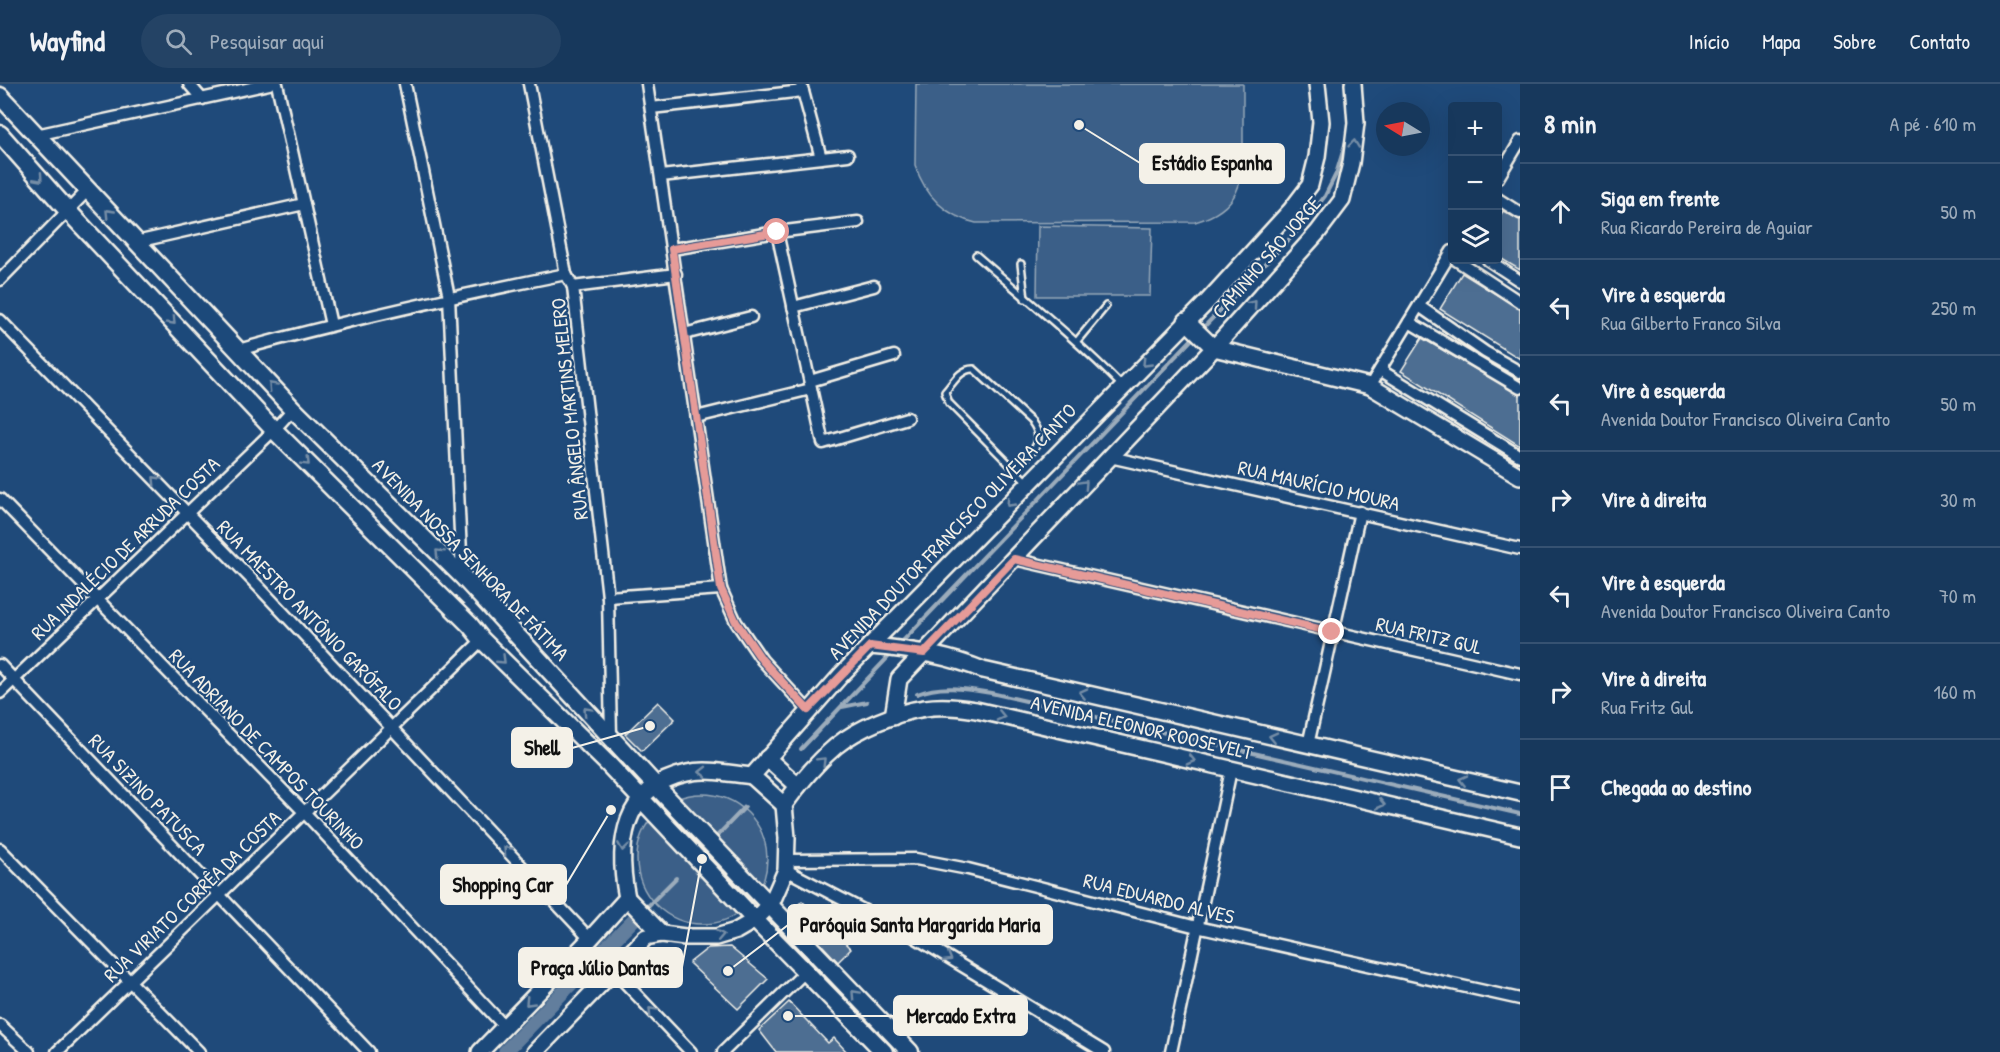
<!DOCTYPE html>
<html lang="pt">
<meta charset="utf-8">
<style>
body{margin:0;font-family:"Patrick Hand",sans-serif;background:#244365;color:#f1f3f6}
.controls{position:absolute;right:18px;top:18px;display:grid;overflow:hidden;border-radius:6px;box-shadow:0 6px 24px #0002}
.controls button{width:54px;height:54px;display:grid;place-items:center;padding:0;border:0;border-bottom:2px solid #365272;background:#17385c;color:#f1f3f6;font:30px sans-serif}
.compass{position:absolute;left:1376px;top:18px;width:54px;height:54px;border-radius:50%;background:#17385c;box-shadow:0 6px 24px #0002;rotate:280deg}
.stop{position:absolute;width:18px;height:18px;margin:-14px;border:4px solid #e69b98;border-radius:50%;background:#fff}
.stop.end{background:#e69b98;border-color:#fff;box-shadow:0 2px 6px #0008}
.list{margin:0;padding:0;list-style:none}
h2{display:flex;justify-content:space-between;align-items:center;height:78px;margin:0;padding:0 24px;font-size:26px}
h2 small{font-size:20px;font-weight:400;color:#9eacbb}
.list li{display:grid;grid-template-columns:39px 1fr auto;gap:18px;align-items:center;box-sizing:border-box;height:96px;padding:0 24px;border-top:2px solid #365272}
.list b{display:block;font-size:22px;white-space:nowrap}
.list p{margin:0;font-size:20px;white-space:nowrap;color:#9eacbb}
.list em{font-size:20px;font-style:normal;color:#9eacbb}
.icon{flex:none;width:33px;height:33px;fill:none;stroke:currentColor;stroke-width:2;stroke-linecap:round;stroke-linejoin:round}
.map{position:relative;flex:none;width:1520px;height:968px;overflow:hidden}
header{display:flex;align-items:center;gap:36px;box-sizing:border-box;height:84px;padding:0 30px;background:#17385c;border-bottom:2px solid #365272}
header strong{font-size:28px}
nav{display:flex;gap:33px;margin-inline-start:auto;font-size:21px}
.search{width:420px;height:54px;background:#244365;display:flex;align-items:center;gap:15px;box-sizing:border-box;padding:0 21px;border-radius:33px;color:#9eacbb;font-size:22px}
main{display:flex}
aside{flex:1;background:#17385c}
.map>svg:first-child{display:block}
.green{fill:#3a5f88;stroke:#97a8b8;stroke-width:1.5}
.lines{fill:none;stroke-linecap:round;stroke-linejoin:round}
.stream{stroke:#9cacbb;stroke-width:4}
.canal{stroke:#627e9d;stroke-width:14}
.building{fill:#4d6e92;stroke:#f4f1e8;stroke-width:1.5}
.lane-casing{stroke:#f4f1e8;stroke-width:10}
.street-casing{stroke:#f4f1e8;stroke-width:15}
.secondary-casing{stroke:#f4f1e8;stroke-width:20}
.primary-casing{stroke:#f4f1e8;stroke-width:21}
.lane{stroke:#1f4a7a;stroke-width:5}
.street{stroke:#1f4a7a;stroke-width:10}
.secondary{stroke:#1f4a7a;stroke-width:15}
.primary{stroke:#1f4a7a;stroke-width:16}
.oneway{stroke:#748da6}
.route{stroke:#e69b98;stroke-width:8}
.labels{text-anchor:middle;dominant-baseline:central;stroke-width:4.5;stroke-linejoin:round;paint-order:stroke}
.street-label{font-size:20px;fill:#f4f1e8;stroke:#1f4a7a}
.leader{fill:none;stroke:#f4f1e8;stroke-width:2}
.callout-dot{fill:#f4f1e8;stroke:#1f4a7a;stroke-width:2}
.callout{fill:#f4f1e8;stroke:#f4f1e8;stroke-width:2}
.callout-label{font-size:21px;text-anchor:middle;font-weight:bold;fill:#111}
</style>
<header>
<strong>Wayfind</strong>
<div class="search"><svg class="icon" aria-label="search" viewBox="0 0 24 24"><circle cx="10" cy="10" r="6"/><path d="M15 15l6 6"/></svg>Pesquisar aqui</div>
<nav><a>Início</a><a>Mapa</a><a>Sobre</a><a>Contato</a></nav>
</header>
<main>
<div class="map">
<svg width="1520" height="968" viewBox="0 0 1520 968">
<rect width="100%" height="100%" fill="#1f4a7a"/>
<filter id="ink" filterUnits="userSpaceOnUse"><feTurbulence type="fractalNoise" baseFrequency=".0167" numOctaves="2"/><feDisplacementMap in="SourceGraphic" scale="12" xChannelSelector="R" yChannelSelector="G"/><feConvolveMatrix kernelMatrix="1 2 1 2 8 2 1 2 1" color-interpolation-filters="sRGB"/></filter>
<g filter="url(#ink)">
<g class="green">
<path d="M916 0H1243C1243 19 1243 37 1243 56 1244 98 1240 125 1195 138L976 139C945 132 925 111 915 81Z"/>
<polygon points="1038,142 1152,144 1150,212 1037,212"/>
<circle cx="702" cy="775" r="65"/>
</g>
<g class="lines">
<g class="stream">
<polyline points="1201,246 1303,141 1325,112 1336,90 1347,54"/>
<polyline points="900,560 1196,251"/>
<path d="M917 610C941 600 967 605 991 609L1520 730"/>
<polyline points="842,623 867,618"/>
<polyline points="801,665 893,568"/>
<polyline points="718,751 745,723"/>
<polyline points="645,825 676,794"/>
</g>
<polyline class="canal" points="505,968 639,830"/>
</g>
<g class="building">
<polygon points="1503,127 1520,136 1520,186 1497,172 1497,136"/>
<polygon points="1462,189 1520,225 1520,275 1440,225"/>
<polygon points="1422,254 1520,311 1520,362 1401,287"/>
<polygon points="658,618 675,635 642,667 625,650"/>
<polygon points="802,817 851,865 838,878 791,828"/>
<polygon points="730,863 768,895 738,925 689,879 708,864"/>
<polygon points="789,918 828,959 834,954 847,968 776,968 759,946"/>
</g>
<g class="lines">
<g class="lane-casing">
<g id="lane">
<path d="M976 171C1025 214 1076 255 1122 302"/>
<polyline points="1021,180 1025,215"/>
<polyline points="1077,257 1106,222"/>
<path d="M1014 385C1029 371 1048 359 1032 338L974 285C961 284 953 299 945 308L949 319 1027 398"/>
</g>
</g>
<g class="street-casing">
<g id="street">
<polyline points="189,0 202,15"/>
<polyline points="277,0 331,241"/>
<polyline points="405,0 449,213 462,491"/>
<polyline points="529,0 566,190 573,203 608,513 611,652"/>
<polyline points="647,0 721,505 736,538 762,576 808,626"/>
<polyline points="801,0 821,74"/>
<polyline points="651,24 803,7"/>
<polyline points="36,51 269,0"/>
<polyline points="661,92 848,71"/>
<polyline points="1498,94 1520,57"/>
<polyline points="1498,115 1520,129"/>
<polyline points="777,148 823,359 907,334"/>
<polyline points="136,158 304,120"/>
<polyline points="672,165 777,148 858,138"/>
<polyline points="1456,176 1520,218"/>
<polyline points="1488,176 1520,197"/>
<polyline points="0,196 88,106"/>
<polyline points="573,203 676,190"/>
<polyline points="1419,222 1485,268 1520,288"/>
<polyline points="793,223 874,202"/>
<polyline points="0,236 258,502 590,855"/>
<polyline points="1409,238 1520,304"/>
<polyline points="684,250 751,233"/>
<path d="M238 266C347 236 456 212 566 190"/>
<polyline points="1380,286 1520,372"/>
<polyline points="810,297 894,272"/>
<polyline points="1370,302 1452,167"/>
<polyline points="696,333 811,305"/>
<polyline points="1110,373 1520,465"/>
<polyline points="0,415 304,728 505,943"/>
<polyline points="1014,475 1520,590"/>
<polyline points="608,513 721,505"/>
<polyline points="0,581 369,968"/>
<polyline points="0,609 274,346 293,325"/>
<polyline points="1308,661 1360,428"/>
<polyline points="0,765 199,968"/>
<polyline points="787,776 916,775 968,785 1197,843 1520,915"/>
<polyline points="786,786 913,852 1104,968"/>
<polyline points="614,887 691,968"/>
<polyline points="0,941 29,968"/>
<polyline points="57,968 482,556"/>
<polyline points="723,968 806,887"/>
<polyline points="1171,968 1231,686"/>
</g>
</g>
<g class="secondary-casing">
<g id="secondary">
<polyline points="1186,237 1214,264"/>
<polyline points="1214,264 1370,302 1520,392"/>
<path d="M870 562C908 565 947 571 983 586L1520 709"/>
<polyline points="893,633 899,595 1214,264 1318,148 1342,116 1351,79 1356,39 1353,0"/>
<polyline points="767,674 798,702"/>
<polyline points="752,692 842,590 1206,219 1291,126 1310,101 1317,73 1321,38 1317,0"/>
<polyline points="752,692 784,721"/>
<path d="M784 721C799 700 816 679 836 662 858 644 897 628 925 624 942 621 959 623 976 626L1520 752"/>
<path d="M627 814C616 759 623 703 687 689 707 684 731 690 752 692"/>
<polyline points="627,814 662,850"/>
<polyline points="480,968 590,855 627,814"/>
<polyline points="535,968 646,853 662,850 685,853 716,853 736,847 755,836 771,820 786,786 787,754 784,721"/>
</g>
</g>
<g class="primary-casing">
<g id="primary">
<polyline points="0,12 293,325 462,492 655,701 910,968"/>
<polyline points="0,50 68,127 274,346 470,541 482,556 610,682 755,836 884,968"/>
</g>
</g>
<use href="#lane" class="lane"/>
<use href="#street" class="street"/>
<use href="#secondary" class="secondary"/>
<use href="#primary" class="primary"/>
</g>
<defs><path id="oneway-chevron" d="M-2-3.5L2.5 0L-2 3.5" fill="none" stroke-width="1.6" stroke-linecap="round" stroke-linejoin="round" transform="scale(1.5)"/></defs>
<g class="oneway">
<use href="#oneway-chevron" transform="translate(1354 60) rotate(-84)"/>
<use href="#oneway-chevron" transform="translate(39 94) rotate(48)"/>
<use href="#oneway-chevron" transform="translate(109 129) rotate(-134)"/>
<use href="#oneway-chevron" transform="translate(1253 220) rotate(-49)"/>
<use href="#oneway-chevron" transform="translate(172 237) rotate(47)"/>
<use href="#oneway-chevron" transform="translate(1146 279) rotate(134)"/>
<use href="#oneway-chevron" transform="translate(272 302) rotate(-133)"/>
<use href="#oneway-chevron" transform="translate(306 378) rotate(45)"/>
<use href="#oneway-chevron" transform="translate(156 396) rotate(-134)"/>
<use href="#oneway-chevron" transform="translate(1084 400) rotate(-47)"/>
<use href="#oneway-chevron" transform="translate(1010 419) rotate(134)"/>
<use href="#oneway-chevron" transform="translate(439 469) rotate(-135)"/>
<use href="#oneway-chevron" transform="translate(502 576) rotate(44)"/>
<use href="#oneway-chevron" transform="translate(1083 609) rotate(-167)"/>
<use href="#oneway-chevron" transform="translate(587 627) rotate(-133)"/>
<use href="#oneway-chevron" transform="translate(1001 632) rotate(13)"/>
<use href="#oneway-chevron" transform="translate(1273 653) rotate(-167)"/>
<use href="#oneway-chevron" transform="translate(1191 676) rotate(13)"/>
<use href="#oneway-chevron" transform="translate(822 677) rotate(-45)"/>
<use href="#oneway-chevron" transform="translate(703 688) rotate(180)"/>
<use href="#oneway-chevron" transform="translate(1463 696) rotate(-167)"/>
<use href="#oneway-chevron" transform="translate(1381 720) rotate(13)"/>
<use href="#oneway-chevron" transform="translate(623 763) rotate(98)"/>
<use href="#oneway-chevron" transform="translate(507 766) rotate(-133)"/>
<use href="#oneway-chevron" transform="translate(720 851) rotate(-12)"/>
<use href="#oneway-chevron" transform="translate(948 874) rotate(31)"/>
<use href="#oneway-chevron" transform="translate(855 910) rotate(-133)"/>
<use href="#oneway-chevron" transform="translate(529 918) rotate(134)"/>
<use href="#oneway-chevron" transform="translate(652 927) rotate(-134)"/>
</g>
</g>
<g class="lines" filter="url(#ink)">
<polyline class="route" points="777,148 672,165 721,505 736,538 762,576 808,626 870,562 924,569 1014,475 1332,548"/>
</g>
<g class="labels">
<g class="street-label">
<text transform="translate(1266 173) rotate(-49)">CAMINHO SÃO JORGE</text>
<text transform="translate(569 325) rotate(-96)">RUA ÂNGELO MARTINS MELERO</text>
<text transform="translate(1319 401) rotate(13)">RUA MAURÍCIO MOURA</text>
<text transform="translate(952 447) rotate(-46)">AVENIDA DOUTOR FRANCISCO OLIVEIRA CANTO</text>
<text transform="translate(125 464) rotate(-44)">RUA INDALÉCIO DE ARRUDA COSTA</text>
<text transform="translate(471 475) rotate(46)">AVENIDA NOSSA SENHORA DE FÁTIMA</text>
<text transform="translate(310 531) rotate(46)">RUA MAESTRO ANTÔNIO GARÓFALO</text>
<text transform="translate(1429 551) rotate(13)">RUA FRITZ GUL</text>
<text transform="translate(1142 643) rotate(13)">AVENIDA ELEONOR ROOSEVELT</text>
<text transform="translate(267 665) rotate(46)">RUA ADRIANO DE CAMPOS TOURINHO</text>
<text transform="translate(148 710) rotate(46)">RUA SIZINO PATUSCA</text>
<text transform="translate(192 812) rotate(-44)">RUA VIRIATO CORRÊA DA COSTA</text>
<text transform="translate(1159 814) rotate(14)">RUA EDUARDO ALVES</text>
</g>
</g>
<path class="leader" d="M1079 41L1140 79M650 642L572 664M611 726L566 801M728 887L788 841M702 775L682 883M788 932L894 932"/>
<g class="callout-dot">
<circle cx="1079" cy="41" r="6"/>
<circle cx="650" cy="642" r="6"/>
<circle cx="611" cy="726" r="6"/>
<circle cx="728" cy="887" r="6"/>
<circle cx="702" cy="775" r="6"/>
<circle cx="788" cy="932" r="6"/>
</g>
<g class="callout">
<rect x="1140" y="60" width="144" height="39" rx="6"/>
<rect x="512" y="644" width="60" height="39" rx="6"/>
<rect x="441" y="781" width="125" height="39" rx="6"/>
<rect x="788" y="821" width="264" height="39" rx="6"/>
<rect x="519" y="864" width="163" height="39" rx="6"/>
<rect x="894" y="912" width="133" height="39" rx="6"/>
</g>
<g class="callout-label">
<text x="1212" y="86">Estádio Espanha</text>
<text x="542" y="671">Shell</text>
<text x="503" y="808">Shopping Car</text>
<text x="920" y="848">Paróquia Santa Margarida Maria</text>
<text x="600" y="891">Praça Júlio Dantas</text>
<text x="961" y="939">Mercado Extra</text>
</g>
</svg>
<div class="controls">
<button>+</button>
<button>−</button>
<button><svg class="icon" aria-label="layers" viewBox="0 0 24 24"><path d="M12 4l9 5-9 5-9-5zM3 14l9 5 9-5"/></svg></button>
</div>
<svg class="compass" viewBox="-18 -18 36 36"><path d="M0-13l5 13h-10z" fill="#e53935"/><path d="M0 13l5-13h-10z" fill="#9eacbb"/></svg>
<div class="stop" style="left:777px;top:148px"></div>
<div class="stop end" style="left:1332px;top:548px"></div>
</div>
<aside>
<h2>8 min<small>A pé · 610 m</small></h2>
<ul class="list">
<li><svg class="icon" aria-label="ahead" viewBox="0 0 24 24"><path d="M12 20V5M6 11l6-6 6 6"/></svg><div><b>Siga em frente</b><p>Rua Ricardo Pereira de Aguiar</p></div><em>50 m</em></li>
<li><svg class="icon" aria-label="left" viewBox="0 0 24 24"><path d="M17 20v-9H6M10 6l-5 5 5 5"/></svg><div><b>Vire à esquerda</b><p>Rua Gilberto Franco Silva</p></div><em>250 m</em></li>
<li><svg class="icon" aria-label="left" viewBox="0 0 24 24"><path d="M17 20v-9H6M10 6l-5 5 5 5"/></svg><div><b>Vire à esquerda</b><p>Avenida Doutor Francisco Oliveira Canto</p></div><em>50 m</em></li>
<li><svg class="icon" aria-label="right" viewBox="0 0 24 24"><path d="M7 20v-9h11M14 6l5 5-5 5"/></svg><div><b>Vire à direita</b></div><em>30 m</em></li>
<li><svg class="icon" aria-label="left" viewBox="0 0 24 24"><path d="M17 20v-9H6M10 6l-5 5 5 5"/></svg><div><b>Vire à esquerda</b><p>Avenida Doutor Francisco Oliveira Canto</p></div><em>70 m</em></li>
<li><svg class="icon" aria-label="right" viewBox="0 0 24 24"><path d="M7 20v-9h11M14 6l5 5-5 5"/></svg><div><b>Vire à direita</b><p>Rua Fritz Gul</p></div><em>160 m</em></li>
<li><svg class="icon" aria-label="arrive" viewBox="0 0 24 24"><path d="M6 21V4h12l-3 4 3 4H6"/></svg><div><b>Chegada ao destino</b></div></li>
</ul>
</aside>
</main>
